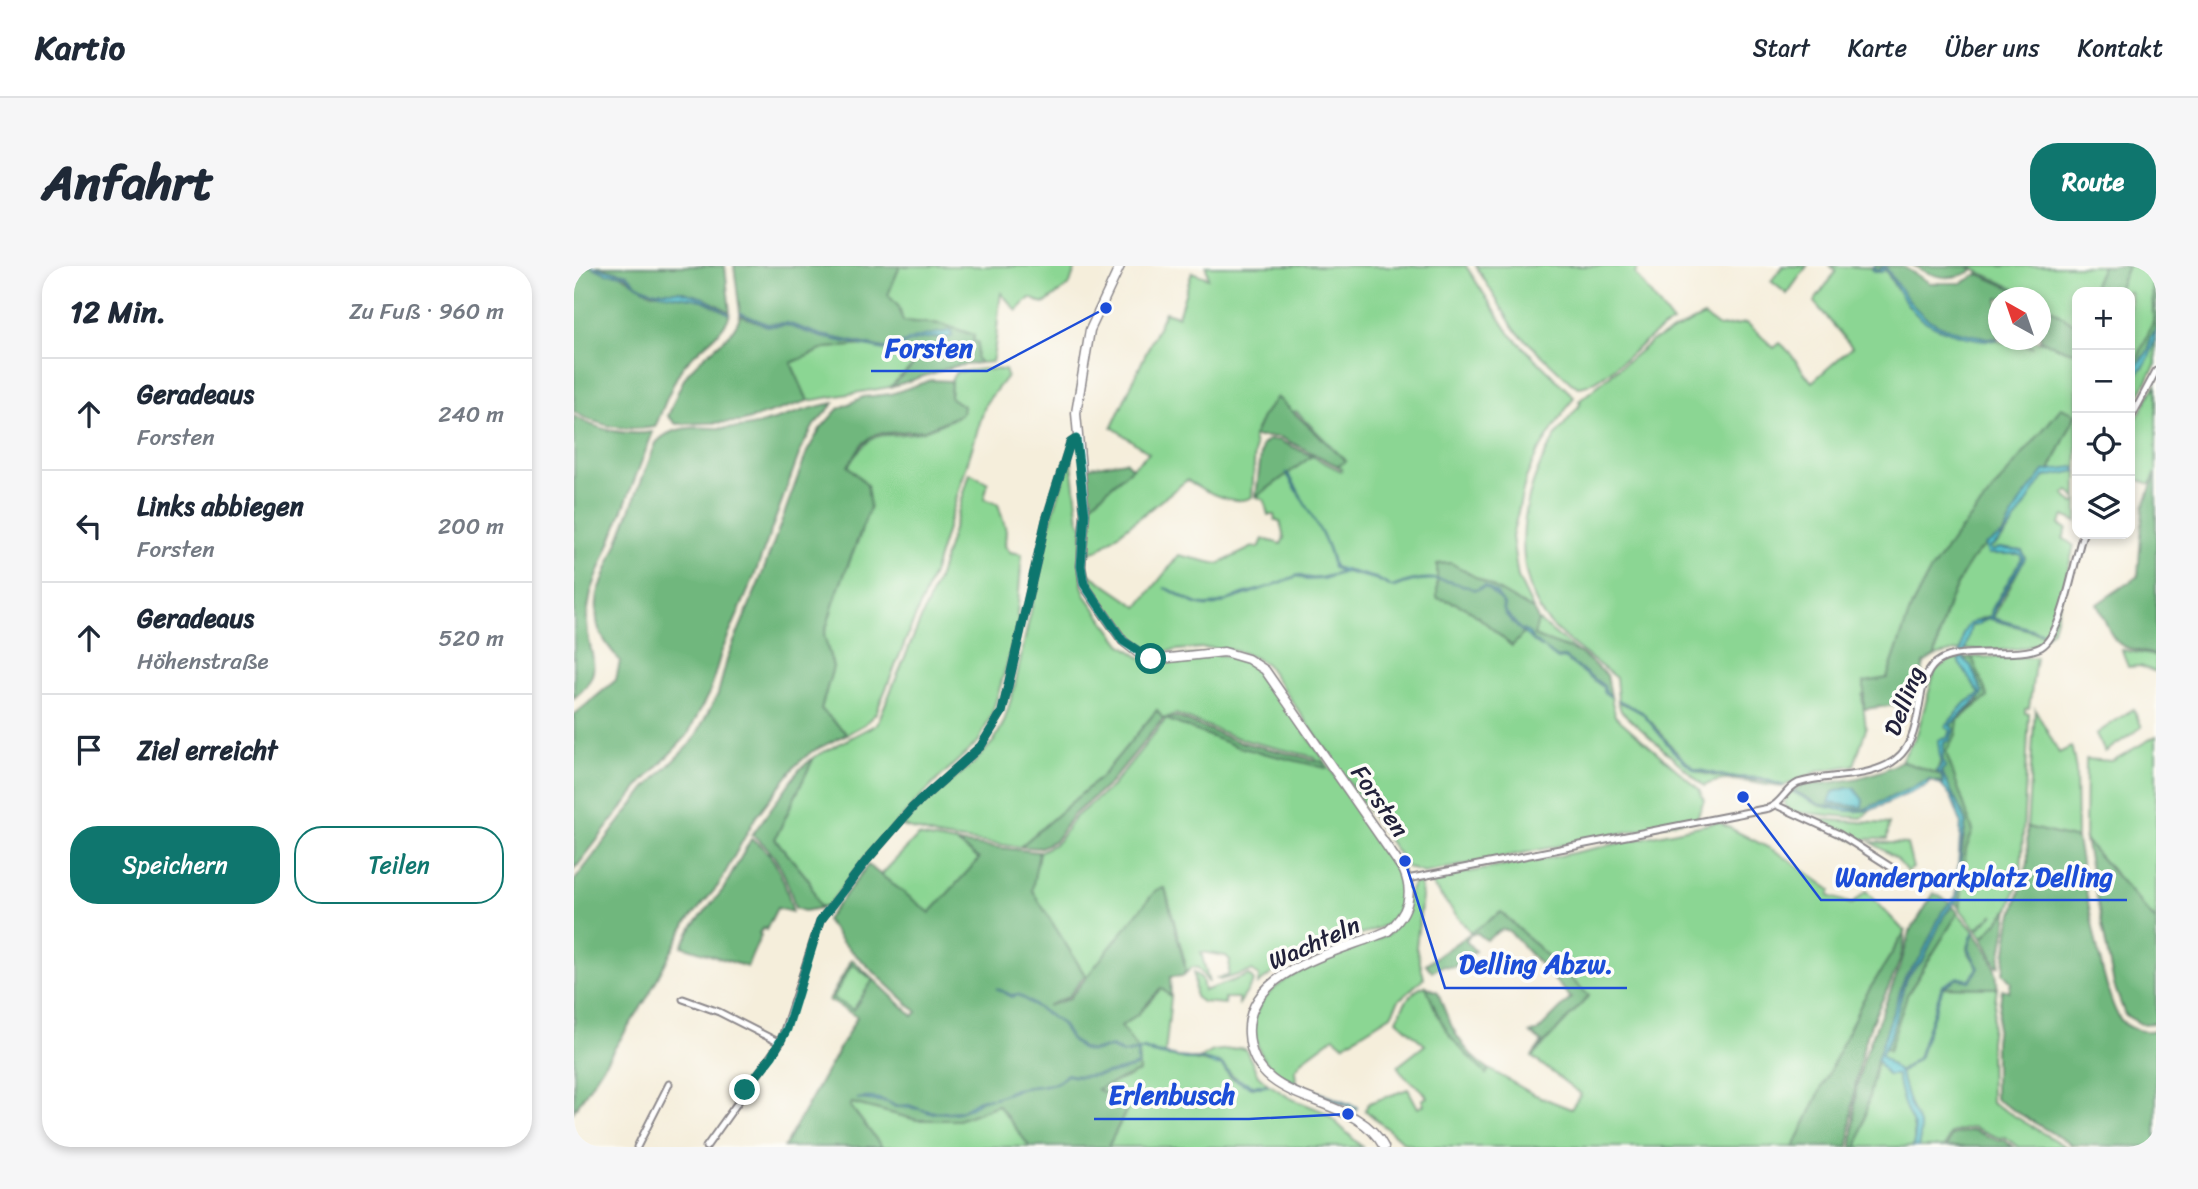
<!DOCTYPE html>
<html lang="de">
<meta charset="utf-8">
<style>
body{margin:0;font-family:Sriracha,sans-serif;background:#f6f6f7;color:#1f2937}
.controls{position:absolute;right:21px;top:21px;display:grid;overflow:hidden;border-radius:14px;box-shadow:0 4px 10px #0003}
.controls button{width:63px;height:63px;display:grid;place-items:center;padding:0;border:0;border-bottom:2px solid #e0e1e3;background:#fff;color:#1f2937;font:35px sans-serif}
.compass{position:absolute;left:1414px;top:21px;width:63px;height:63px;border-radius:50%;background:#fff;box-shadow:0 4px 10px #0003;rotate:320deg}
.stop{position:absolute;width:21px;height:21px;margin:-16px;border:5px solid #0f766e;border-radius:50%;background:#fff}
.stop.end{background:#0f766e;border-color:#fff;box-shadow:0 2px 7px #0008}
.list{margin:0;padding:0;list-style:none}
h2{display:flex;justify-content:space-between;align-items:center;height:91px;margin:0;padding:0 28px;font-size:30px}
h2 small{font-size:23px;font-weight:400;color:#747a83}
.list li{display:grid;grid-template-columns:46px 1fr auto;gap:21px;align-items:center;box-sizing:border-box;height:112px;padding:0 28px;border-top:2px solid #e0e1e3}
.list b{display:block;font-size:26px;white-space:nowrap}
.list p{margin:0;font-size:23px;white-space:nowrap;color:#747a83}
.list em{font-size:23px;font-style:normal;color:#747a83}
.actions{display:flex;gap:14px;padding:21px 28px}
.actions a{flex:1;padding:16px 0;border:2px solid #0f766e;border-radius:28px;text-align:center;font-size:24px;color:#0f766e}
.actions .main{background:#0f766e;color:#fff}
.icon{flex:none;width:38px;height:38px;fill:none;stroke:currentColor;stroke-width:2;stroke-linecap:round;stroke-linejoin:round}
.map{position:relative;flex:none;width:1582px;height:881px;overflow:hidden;border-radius:28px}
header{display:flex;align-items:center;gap:42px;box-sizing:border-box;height:98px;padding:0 35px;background:#fff;border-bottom:2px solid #e0e1e3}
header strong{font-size:33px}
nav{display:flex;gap:38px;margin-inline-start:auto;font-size:24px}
.intro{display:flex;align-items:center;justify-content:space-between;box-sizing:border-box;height:168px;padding:0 42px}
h1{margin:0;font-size:49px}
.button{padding:18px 32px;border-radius:28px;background:#0f766e;color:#fff;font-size:24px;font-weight:700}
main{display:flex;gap:42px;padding:0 42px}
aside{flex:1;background:#fff;border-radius:28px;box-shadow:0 4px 10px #0003}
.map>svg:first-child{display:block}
.green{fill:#8bd693;stroke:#567c67;stroke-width:2}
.forest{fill:#70b77d;stroke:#496c5c;stroke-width:2;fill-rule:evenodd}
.water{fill:#58c5cd;stroke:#3d7484;stroke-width:2}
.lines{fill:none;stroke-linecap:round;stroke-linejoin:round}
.street-casing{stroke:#8c888b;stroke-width:9}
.secondary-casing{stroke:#8c888b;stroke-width:11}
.street{stroke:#fff;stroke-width:5}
.secondary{stroke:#fff;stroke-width:8}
.route{stroke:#0f766e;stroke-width:9}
.labels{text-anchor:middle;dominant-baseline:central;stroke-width:7;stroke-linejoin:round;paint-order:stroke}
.street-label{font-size:24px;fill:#22223b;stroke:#fdfcf7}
.leader{fill:none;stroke:#1d4ed8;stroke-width:2.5}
.callout-dot{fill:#1d4ed8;stroke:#fdfcf7;stroke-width:2.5}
.callout-label{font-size:26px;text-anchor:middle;font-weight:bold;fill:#1d4ed8;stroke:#fdfcf7;stroke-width:7;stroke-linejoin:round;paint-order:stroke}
</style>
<header>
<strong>Kartio</strong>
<nav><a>Start</a><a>Karte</a><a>Über uns</a><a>Kontakt</a></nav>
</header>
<div class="intro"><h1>Anfahrt</h1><a class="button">Route</a></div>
<main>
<aside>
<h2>12 Min.<small>Zu Fuß · 960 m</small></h2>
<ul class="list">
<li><svg class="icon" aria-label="ahead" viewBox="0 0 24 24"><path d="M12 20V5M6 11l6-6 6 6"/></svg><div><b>Geradeaus</b><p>Forsten</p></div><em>240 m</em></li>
<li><svg class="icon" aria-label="left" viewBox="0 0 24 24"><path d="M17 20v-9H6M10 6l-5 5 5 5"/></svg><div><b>Links abbiegen</b><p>Forsten</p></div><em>200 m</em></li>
<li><svg class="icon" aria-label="ahead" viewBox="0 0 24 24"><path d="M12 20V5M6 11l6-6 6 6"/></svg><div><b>Geradeaus</b><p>Höhenstraße</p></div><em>520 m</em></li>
<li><svg class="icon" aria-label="arrive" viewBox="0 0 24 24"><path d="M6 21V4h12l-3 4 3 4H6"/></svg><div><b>Ziel erreicht</b></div></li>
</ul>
<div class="actions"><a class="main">Speichern</a><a>Teilen</a></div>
</aside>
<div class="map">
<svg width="1582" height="881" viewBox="0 0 1582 881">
<rect width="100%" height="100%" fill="#fdfcf7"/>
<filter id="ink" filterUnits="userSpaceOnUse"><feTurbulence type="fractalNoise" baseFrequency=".0143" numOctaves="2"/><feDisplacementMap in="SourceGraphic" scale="14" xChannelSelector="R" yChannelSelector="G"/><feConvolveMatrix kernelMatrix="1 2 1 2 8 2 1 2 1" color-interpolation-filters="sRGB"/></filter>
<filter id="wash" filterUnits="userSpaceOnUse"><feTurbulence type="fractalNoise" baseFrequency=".00686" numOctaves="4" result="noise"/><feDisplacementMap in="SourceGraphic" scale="28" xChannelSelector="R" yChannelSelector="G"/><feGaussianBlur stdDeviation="1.57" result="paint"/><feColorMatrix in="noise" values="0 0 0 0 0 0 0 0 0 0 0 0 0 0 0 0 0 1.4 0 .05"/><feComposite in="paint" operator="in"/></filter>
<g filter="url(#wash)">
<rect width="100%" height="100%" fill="#f5eedb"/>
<g class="green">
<path d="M326 0H502L496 18 470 38 456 32 443 45 427 27C423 52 424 71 418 96L406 97 402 92 404 77 399 75 400 69 367 58 329 55 313 29Z"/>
<path d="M632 0H892L936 68 1000 131 963 187 952 212 938 271 944 312 960 345 877 297 864 298 863 332C900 339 910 358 938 380L951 366C961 376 972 383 984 393L990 392 1029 421 1030 426 1037 431 1041 450 1125 523 1130 534 1123 552 850 607 834 602 692 398C655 374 621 382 579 387 551 372 523 338 514 307L564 341 605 289 644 298 679 281 685 282 689 273 707 278 710 272 706 255 701 254 700 249H694L690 234 682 231 738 190 767 205 768 203 764 200 772 195 722 145 679 170 681 182 678 231C660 241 629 224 613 214L524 284 515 287 516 239 575 187 538 161 591 46 604 50 618 6 634 12Z"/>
<path d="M902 0H1064L1061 8 1099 57C1070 69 1032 119 1005 121L997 117 941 64Z"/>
<polygon points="1209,0 1233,0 1213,28 1197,15"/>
<path d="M1256 0 1310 2 1323 24 1386 69 1459 81 1455 79V74C1472 74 1486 85 1503 86V202L1476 204 1501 150 1410 236 1379 273 1354 309 1337 342 1313 412 1288 429 1292 463 1280 499 1245 505 1210 520 1187 512 1155 511 1121 503 1101 486 1068 446 1044 434 1042 412C1024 397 981 367 969 349 936 296 948 227 978 176 986 162 998 150 1007 137L1005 135 1078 75 1130 50 1145 61 1173 57 1200 82 1206 77C1219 87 1226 103 1238 116L1278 81 1240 36 1262 5Z"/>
<polygon points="1393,0 1528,0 1517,26 1503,26 1503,60 1467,36 1466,32 1458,31"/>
<polygon points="1554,0 1578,0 1582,98 1556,147 1556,26 1543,26"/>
<polygon points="291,79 334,88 339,99 316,121 234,135 217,97 252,82"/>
<path d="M409 103 431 104 433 110 412 137 359 308 302 447 291 458 273 468 247 443 259 401 250 369 263 327 287 267 293 219 274 200C303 156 306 175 349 165 361 162 373 155 385 150L389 140 376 131 377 115 382 106Z"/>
<polygon points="1582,118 1582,207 1576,218 1556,210 1556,164"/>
<path d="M497 188 505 255 509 261 508 319 512 330 547 378 567 392 640 388 666 392 689 406 821 596 818 598C832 618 832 643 812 659L705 702 684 718 685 710 678 705 646 714 643 712 654 710 656 694 652 690 627 686 635 717 624 702 618 701 609 710 611 696 591 622 583 624 513 712 457 624 465 586 484 576 500 552 538 520 592 453 664 481 746 500 740 491 666 473 602 448 589 453 583 444 528 510 446 581 366 571 328 560 357 531 399 498 420 475 430 456 440 423 476 257Z"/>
<path d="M1500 204 1503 205V234L1495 225 1490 228 1499 238 1503 235V256L1490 250 1485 259 1493 263 1489 272 1500 280 1479 363 1474 368 1419 352 1451 292 1448 285 1425 282 1418 285 1415 282C1444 271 1447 221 1473 210 1481 207 1491 206 1500 204Z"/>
<polygon points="396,207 414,217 410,233 424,238 432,264 431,280 436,286 448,288 443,350 446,354 418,448 405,475 364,513 293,589 253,641 245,640 235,614 201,573 240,491 303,458 365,310"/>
<path d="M1411 279 1414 288H1446L1448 292 1418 343 1417 350C1396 353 1390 364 1387 384L1361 390C1368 353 1382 306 1411 279Z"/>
<path d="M1413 352 1473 369C1455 390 1414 383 1388 384L1397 360 1404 359Z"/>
<polygon points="964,354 1005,387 959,370"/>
<polygon points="1548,384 1582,390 1582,406 1566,400 1554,401"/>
<polygon points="1398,391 1462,391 1455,442 1451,443 1451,447 1455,448 1447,608 1435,643 1409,672 1403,664 1420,648 1402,663 1386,643 1392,583 1399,565 1371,486 1382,469 1384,454 1414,431"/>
<polygon points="1387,393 1406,428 1390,438 1371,461 1377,465 1363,505 1367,509 1327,495 1343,468 1361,404 1377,394"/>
<path d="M1044 436C1052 439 1062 442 1069 448 1087 464 1100 488 1120 503 1135 515 1186 511 1210 521 1185 521 1156 506 1130 520L1047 445Z"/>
<polygon points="1461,443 1485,487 1497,481 1498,483 1502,504 1503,573 1453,561"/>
<polygon points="1559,443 1568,461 1531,486 1522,468"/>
<polygon points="1582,470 1582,655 1511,574 1512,493 1538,495"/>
<polygon points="1218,525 1246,540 1297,544 1288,552 1219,546 1211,540 1211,533"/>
<polygon points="1239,553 1315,558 1313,573 1294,573 1283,576"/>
<path d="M1144 556 1205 587 1257 624 1255 630 1278 638 1292 625 1331 666 1289 734 1220 881H843L829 876 791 844 795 837 834 823 844 842 850 839 848 834 853 831C846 817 830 816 824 800L851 779 823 754C829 739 836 724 852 720L863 748 912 808 915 803 959 828 997 843 1007 828 958 791 1015 730 927 646 897 667 857 618 859 612 971 593Z"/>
<polygon points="344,570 383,577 405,593 356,647 307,609"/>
<polygon points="1297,576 1333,578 1339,602 1333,606 1323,593"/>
<path d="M846 616 848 631 842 681 850 712 825 734 817 749 769 779 760 771 729 794 721 804 722 816C699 807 687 797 681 771 667 711 776 688 816 667L839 618Z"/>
<path d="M1384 647 1400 665 1393 684 1404 702 1395 714 1368 720 1364 735 1369 721 1423 722 1416 775 1417 836 1492 881H1444L1431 871 1425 872 1399 861 1376 867 1371 881H1344C1350 856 1343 859 1336 839 1332 829 1330 817 1326 807L1345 792 1362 740 1344 792 1325 806 1307 789 1310 780 1315 784 1333 729Z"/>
<polygon points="278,697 299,714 279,744 259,732"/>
<polygon points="620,706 628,713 630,725 675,709 680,715 665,738 664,732 650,732 651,738 628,736 621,731"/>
<polygon points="587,722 597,731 591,789 647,799 657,812 678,821 696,819 716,832 751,846 788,881 534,881 555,840 522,824 565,806 564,785 570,783 564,784 547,760 564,748"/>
<path d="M666 782 672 784 684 809 694 818C676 824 659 812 648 798L623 794 639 785Z"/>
<path d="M1303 794 1313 809 1323 808C1328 835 1345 856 1339 881H1284Z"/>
<polygon points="278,837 343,854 384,854 424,839 456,881 308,881 276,839"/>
</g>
<g class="forest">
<path d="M0 0H17L32 7 43 6 77 27H104L129 34 156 48C150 69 119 84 106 105 96 122 89 143 81 161 53 166 24 160 0 146Z"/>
<polygon points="22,0 151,0 156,46 130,32 105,25 77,25 63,19 53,8"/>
<path d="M160 0H326L314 29 325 41 329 55 367 58 400 69 399 75 404 77 402 92 406 97 382 100 316 121 339 99 334 88 321 84C335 71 359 71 378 71L377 65 325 78 319 84 247 69 213 57 193 58 166 47Z"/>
<path d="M1301 0H1328L1356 17H1388L1405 8 1458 31 1424 32V72C1402 75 1357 62 1341 46 1329 33 1320 16 1310 0L1304 5 1300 3Z"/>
<path d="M1340 0H1393L1400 4C1379 16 1360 12 1340 0Z"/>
<polygon points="1528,0 1554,0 1543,26 1517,26"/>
<polygon points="1578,0 1582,0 1582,65 1576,72 1575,84 1561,106 1556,104 1556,100 1560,101 1579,56"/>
<polygon points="1467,36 1503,60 1503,86 1495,85 1466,74"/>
<path d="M166 49 193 60 212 59 247 71 291 79 252 82 217 97 234 135 167 156 102 158 94 150C100 137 104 122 112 110 126 87 160 75 166 49Z"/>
<polygon points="357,114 377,115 376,131 389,140 388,148 351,164 302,168 288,178 274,200 293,219 296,242 263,327 250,369 259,401 247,443 273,468 237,486 221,500 181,552 144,620 113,656 73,732 0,845 0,615 71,523 119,475 144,428 154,390 186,314 233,186 246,163 264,143 289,131 317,128"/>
<polygon points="703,131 772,195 764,200 706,171 679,171 688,151"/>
<path d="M260 137 240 159 227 183 180 311 147 387 136 425 113 470 66 519 0 604V449L42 414 46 395C25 369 19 361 24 327L82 177C102 154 137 164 165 162 196 159 228 142 260 137Z"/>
<path d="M1487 142 1502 148 1476 204 1470 205C1455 225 1441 246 1429 268 1424 278 1411 277 1404 286 1380 315 1367 354 1361 390L1350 397 1341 440 1330 438 1290 443V416L1313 412 1337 342 1354 309 1379 273Z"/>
<path d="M0 150C23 164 52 170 79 166L17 326C16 335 13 344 13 353 12 389 35 404 0 432Z"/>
<polygon points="694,174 705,174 738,190 682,231 688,179"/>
<polygon points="551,195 558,202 516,239 510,202"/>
<path d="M1582 207V389C1535 379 1543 379 1523 338L1564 310 1569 242Z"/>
<path d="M877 297 960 345 964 354 960 370 1006 387 1033 409 1037 430 1030 425V420L990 391 984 392 960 376 955 367 951 366 938 380C910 358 900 339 863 332V298Z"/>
<path d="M1398 391 1414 431 1384 454 1382 469 1372 486 1399 565 1392 583 1386 643 1381 637 1392 555 1367 505 1370 475 1375 474 1380 464 1376 459 1405 435C1408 418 1402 404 1389 393Z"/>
<polygon points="583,444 589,453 536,517 498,550 482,574 465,582 446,581 528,510"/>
<polygon points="602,451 665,476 749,496 752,502 664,481 592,453"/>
<path d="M240 491 201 573 235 614 245 640 253 641 230 645 221 642C214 615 203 584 178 569L225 504Z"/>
<path d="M1327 495 1367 509 1370 521 1366 516 1355 514 1289 544 1246 539 1219 524 1228 519C1262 516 1297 514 1327 495Z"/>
<path d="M1453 561 1503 573C1509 607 1529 734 1547 754 1556 764 1570 767 1582 764V881L1498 879 1421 833V775L1428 723 1435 725 1437 716 1429 707 1436 658 1454 597Z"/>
<path d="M177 573C201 584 212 618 218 643V646L203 642 192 664 190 662 185 667 187 669 173 701 108 680 119 660 149 624Z"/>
<polygon points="1511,574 1582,655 1582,757 1567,758 1551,749 1540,719"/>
<path d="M383 577 465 586 458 624 511 709 494 731 473 740 495 733 582 624 591 622 612 704 609 710 596 711 597 731 587 722 564 748 547 760 564 784 565 806 523 823 555 839 534 881H456L424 839 384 854H343L278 837 276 840 308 881H210L283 751 255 734 278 693 339 750 343 746 269 677 252 654 294 599 356 647 405 593ZM278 698 299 714 279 744 259 732Z"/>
<polygon points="1360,627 1376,636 1368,646 1347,691 1331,711 1303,794 1284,881 1278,881 1282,824 1289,794 1326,701 1336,666"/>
<polygon points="1379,640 1384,647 1333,729 1315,785 1310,780 1316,772 1332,712 1349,694 1370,649"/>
<polygon points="1435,643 1425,700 1423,700 1409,672"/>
<polygon points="927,646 1015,730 958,790 968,776 956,767 963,766 997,732 935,665 928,663 912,674 903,667 896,669 892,675 901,685 880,701 868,700 858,706 852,698"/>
<path d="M1331 666C1331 697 1309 729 1297 758 1282 798 1278 838 1275 881H1220L1289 734Z"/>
<path d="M1400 666C1413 683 1425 701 1423 722L1369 721 1384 712 1396 715 1405 702 1394 684Z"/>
<path d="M852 720 864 726C874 756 887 786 915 803L912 808C878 776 868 764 852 720Z"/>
<polygon points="1399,864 1425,875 1430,874 1439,881 1373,881 1377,869"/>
</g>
<g class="water">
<path d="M17 0 53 8 63 19 77 25H105L130 32 156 48C147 44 136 36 127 34 100 27 72 32 52 9L32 7Z"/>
<path d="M1301 0 1300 3 1304 5 1311 0C1350 61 1357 61 1425 74 1402 76 1358 64 1342 48 1329 35 1320 18 1311 2L1308 6H1300L1298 3Z"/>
<path d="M166 47 193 58 213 57 247 69 318 84C333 71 358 68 377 65L378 71C358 71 335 72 319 86L247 71 212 59 193 60Z"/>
<path d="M1582 65C1579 81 1576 98 1561 109L1556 108 1575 84 1576 72Z"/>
<path d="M1500 201 1503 205 1470 211C1456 229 1433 275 1415 282L1418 285 1425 282 1448 285 1451 292 1421 342 1419 352 1474 368 1413 352 1404 359 1397 360 1389 393 1397 400 1409 428 1376 459 1380 464 1375 475 1370 476 1368 494 1371 501 1367 505 1392 555 1387 579 1384 632 1370 649 1349 694 1332 712 1316 772 1307 789 1325 806 1344 792 1368 720 1384 711 1395 714 1404 702C1397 682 1390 687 1400 665L1394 684 1405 702 1396 715 1384 712 1369 721 1345 792 1326 807C1330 817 1332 829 1336 839 1343 859 1350 856 1344 881H1339C1344 861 1338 859 1332 843 1327 832 1325 820 1323 809H1313L1303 794 1331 711 1347 691 1368 646 1382 630 1387 556 1377 530 1365 517 1355 515 1352 520 1297 544C1269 549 1241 539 1218 525L1246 539 1289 544 1355 514 1369 519 1368 510 1363 505 1367 500 1364 474 1373 472 1377 465 1371 461 1390 438 1406 428 1385 397 1389 367 1395 358 1417 350 1418 343 1448 292 1446 288H1414L1411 279 1429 269 1446 236 1470 205Z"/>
<path d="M712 206C722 217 725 227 732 240 745 265 753 271 760 301L802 312 818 321C850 307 871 312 902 324L910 320 922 327 931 340 930 344 946 363 955 367 960 376 984 392 990 391 1030 420 1031 425 1037 431 1029 426V421L990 392 984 393C971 383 936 360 930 345 929 342 929 338 928 335L911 321 902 324C871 313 850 308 819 322L801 313 771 306 749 313 732 314 724 310C707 317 690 323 672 327 658 330 646 342 630 340 613 338 604 326 590 322 601 323 614 337 630 339 644 341 708 316 724 309 739 316 753 310 768 306L759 302C752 266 728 236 712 206Z"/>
<polygon points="1044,434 1068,446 1101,486 1121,503 1155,511 1187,512 1210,520 1187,513 1155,512 1120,504 1100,486 1068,447"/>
<polygon points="1273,522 1280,522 1289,534 1288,541 1255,537 1259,526"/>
<path d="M422 722 437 729 444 728 488 758 497 773 508 782 517 785 538 780 549 787 570 783 616 794 629 793 648 798 658 811 679 819H696C677 826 658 814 647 799 640 800 638 798 631 795 612 789 589 793 570 784L564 785V799C550 806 507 814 493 809 477 824 459 818 440 825 428 829 422 833 409 833 376 861 355 839 321 841L314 836 283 833C295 830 311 832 321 840L335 839 356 847 386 845 408 832H421L441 823 483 817 493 808C507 813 550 805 563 799V785L549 788 537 782 517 786 507 783 497 774 487 758 444 729 437 731Z"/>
<polygon points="707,811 783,841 782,844"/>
</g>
</g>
<g filter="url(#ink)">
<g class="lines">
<g class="street-casing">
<g id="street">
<polyline points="1556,154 1582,105"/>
<polyline points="1202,539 1265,568 1323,605"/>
<path d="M833 613 1195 542C1208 537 1211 523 1224 517 1253 508 1285 513 1313 499 1356 477 1336 418 1362 397 1375 387 1393 388 1409 387 1426 386 1451 389 1467 381 1489 369 1500 293 1509 268"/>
<polyline points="109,733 145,746 206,777"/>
<polyline points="63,881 95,818"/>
<polyline points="132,881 206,777 246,655 293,594 339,541 407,480 428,446 472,254 496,177 502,173"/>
</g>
</g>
<g class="secondary-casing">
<path id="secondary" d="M546 0 516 64 502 147 511 248 507 300 510 319 549 375 568 390 586 393 650 386 674 393 691 404 830 605C840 629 834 648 814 665 767 686 671 703 675 768 679 844 781 824 810 881"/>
</g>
<use href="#street" class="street"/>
<use href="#secondary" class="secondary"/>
</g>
</g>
<g class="lines" filter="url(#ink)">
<polyline class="route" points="171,824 198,790 213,763 246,655 293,594 339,541 407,480 428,446 472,254 496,177 502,173 511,248 507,300 510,318 549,375 577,393"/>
</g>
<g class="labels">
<g class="street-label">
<text transform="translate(1330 435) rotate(-69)">Delling</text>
<text transform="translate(806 535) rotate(55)">Forsten</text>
<text transform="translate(740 677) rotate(-24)">Wachteln</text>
</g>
</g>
<path class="leader" d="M532 42L413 105H297M1169 531L1247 634H1553M831 595L871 722H1053M774 848L675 853H520"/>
<g class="callout-dot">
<circle cx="532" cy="42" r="7"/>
<circle cx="1169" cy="531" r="7"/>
<circle cx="831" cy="595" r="7"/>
<circle cx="774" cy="848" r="7"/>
</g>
<g class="callout-label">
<text x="355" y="91">Forsten</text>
<text x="1400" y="620">Wanderparkplatz Delling</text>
<text x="962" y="707">Delling Abzw.</text>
<text x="598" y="838">Erlenbusch</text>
</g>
</svg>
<div class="controls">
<button>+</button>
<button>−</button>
<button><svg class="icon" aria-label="locate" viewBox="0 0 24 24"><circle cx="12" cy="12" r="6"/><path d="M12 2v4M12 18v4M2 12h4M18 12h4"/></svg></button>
<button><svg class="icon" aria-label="layers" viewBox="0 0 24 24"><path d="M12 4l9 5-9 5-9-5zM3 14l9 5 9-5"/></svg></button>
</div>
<svg class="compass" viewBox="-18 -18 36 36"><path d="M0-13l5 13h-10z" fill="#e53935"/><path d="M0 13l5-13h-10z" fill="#747a83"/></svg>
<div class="stop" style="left:577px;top:393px"></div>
<div class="stop end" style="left:171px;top:824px"></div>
</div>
</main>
